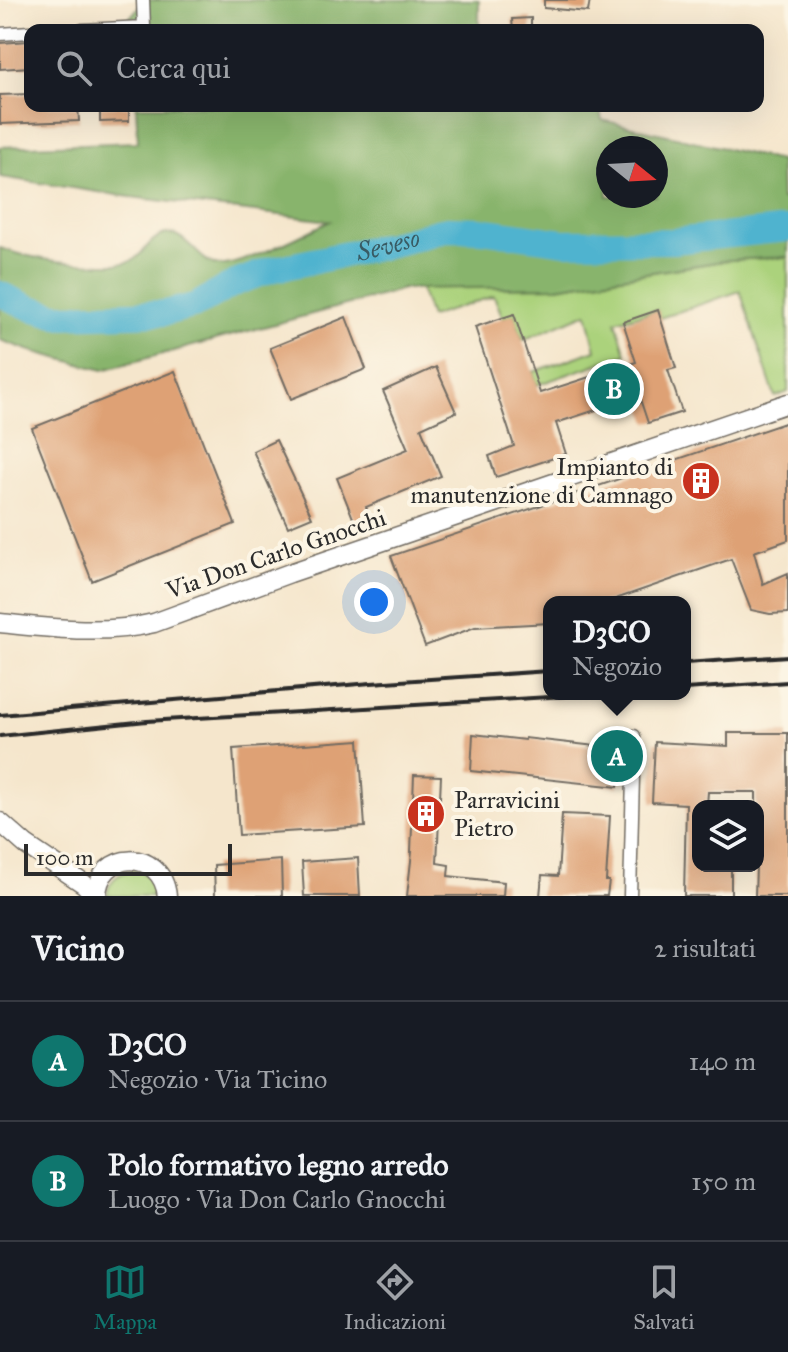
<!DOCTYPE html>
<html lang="it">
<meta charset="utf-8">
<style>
body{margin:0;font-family:"IM FELL Great Primer",serif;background:#20242c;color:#f1f3f6}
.controls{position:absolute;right:24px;bottom:24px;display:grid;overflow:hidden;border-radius:16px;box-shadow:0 8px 32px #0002}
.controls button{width:72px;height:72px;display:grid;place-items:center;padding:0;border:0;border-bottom:2px solid #363941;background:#171b24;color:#f1f3f6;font:40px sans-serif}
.compass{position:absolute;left:596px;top:136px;width:72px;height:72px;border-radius:50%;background:#171b24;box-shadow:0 8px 32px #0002;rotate:108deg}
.scale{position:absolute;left:24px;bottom:20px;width:208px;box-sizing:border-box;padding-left:8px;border:4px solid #2b2b2b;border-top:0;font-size:22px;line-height:28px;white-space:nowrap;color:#2b2b2b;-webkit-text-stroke:6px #fcf5e5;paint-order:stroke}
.you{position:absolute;left:374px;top:602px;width:28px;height:28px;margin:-20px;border:6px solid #fff;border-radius:50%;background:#1a73e8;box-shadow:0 0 0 12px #1a73e833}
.badge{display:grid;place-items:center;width:52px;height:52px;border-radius:50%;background:#0f766e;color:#fff;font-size:26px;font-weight:700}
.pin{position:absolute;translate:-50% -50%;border:4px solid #fff;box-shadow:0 2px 8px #0006}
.popup{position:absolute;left:543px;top:596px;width:148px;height:104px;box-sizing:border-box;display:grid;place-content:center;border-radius:16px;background:#171b24;filter:drop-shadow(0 2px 6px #0005);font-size:26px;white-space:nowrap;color:#9ea1a6}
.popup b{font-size:30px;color:#f1f3f6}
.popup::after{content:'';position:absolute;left:50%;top:100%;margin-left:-16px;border:16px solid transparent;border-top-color:#171b24}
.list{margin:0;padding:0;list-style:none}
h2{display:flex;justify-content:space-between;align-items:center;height:104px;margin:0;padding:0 32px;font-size:34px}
h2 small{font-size:26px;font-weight:400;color:#9ea1a6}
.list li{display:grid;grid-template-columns:52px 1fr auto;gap:24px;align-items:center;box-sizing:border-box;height:120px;padding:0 32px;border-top:2px solid #363941}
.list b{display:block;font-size:30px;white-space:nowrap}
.list p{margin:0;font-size:26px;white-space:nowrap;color:#9ea1a6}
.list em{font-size:26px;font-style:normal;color:#9ea1a6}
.icon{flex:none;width:44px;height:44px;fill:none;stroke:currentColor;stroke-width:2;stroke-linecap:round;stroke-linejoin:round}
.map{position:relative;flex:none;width:788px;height:896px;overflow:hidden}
.search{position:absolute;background:#171b24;box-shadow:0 8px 32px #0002;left:24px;right:24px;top:24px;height:88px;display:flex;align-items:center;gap:20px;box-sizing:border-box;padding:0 28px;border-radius:16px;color:#9ea1a6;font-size:30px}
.sheet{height:344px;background:#171b24}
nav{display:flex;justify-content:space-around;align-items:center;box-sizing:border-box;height:112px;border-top:2px solid #363941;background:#171b24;font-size:22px;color:#9ea1a6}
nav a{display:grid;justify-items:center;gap:4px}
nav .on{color:#0f766e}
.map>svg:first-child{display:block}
.green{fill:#abd27c;stroke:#6b7e54;stroke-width:2}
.forest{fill:#88b46c;stroke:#5a704c;stroke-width:2;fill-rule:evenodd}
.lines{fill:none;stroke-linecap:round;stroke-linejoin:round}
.river{stroke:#50b3cf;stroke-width:26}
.building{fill:#dea174}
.street-casing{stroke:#726c63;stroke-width:15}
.secondary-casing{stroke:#726c63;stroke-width:21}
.street{stroke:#fff;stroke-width:12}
.secondary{stroke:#fff;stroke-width:18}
.rail{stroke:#2b2b2b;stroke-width:4}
.labels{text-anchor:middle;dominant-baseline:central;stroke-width:8;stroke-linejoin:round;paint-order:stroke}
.poi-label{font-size:24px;fill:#2b2b2b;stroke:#fcf5e5;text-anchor:end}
.street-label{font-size:24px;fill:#2b2b2b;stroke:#fcf5e5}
.water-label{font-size:26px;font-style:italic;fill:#385b64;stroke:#fcf5e5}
</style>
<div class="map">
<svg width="788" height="896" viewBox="0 0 788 896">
<rect width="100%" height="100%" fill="#fcf5e5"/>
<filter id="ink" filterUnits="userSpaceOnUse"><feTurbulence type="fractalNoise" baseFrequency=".0125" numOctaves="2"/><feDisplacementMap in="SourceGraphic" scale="16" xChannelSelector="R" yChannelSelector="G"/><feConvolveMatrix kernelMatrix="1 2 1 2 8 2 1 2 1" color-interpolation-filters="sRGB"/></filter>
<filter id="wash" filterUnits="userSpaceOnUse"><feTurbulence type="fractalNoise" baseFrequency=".006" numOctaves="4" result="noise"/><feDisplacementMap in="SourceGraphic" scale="32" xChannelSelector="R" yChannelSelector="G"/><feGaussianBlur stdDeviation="1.8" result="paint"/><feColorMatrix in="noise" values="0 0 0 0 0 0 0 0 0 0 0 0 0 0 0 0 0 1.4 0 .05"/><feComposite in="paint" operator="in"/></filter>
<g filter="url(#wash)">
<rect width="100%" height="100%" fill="#f5e6cc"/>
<g class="green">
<polygon points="788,257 788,392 775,397 740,291 660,318 657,310 616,321 626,354 537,385 533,372 596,350 587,313 523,340 514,315 503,318 494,296 430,317 420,288 557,287 730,260"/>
<path d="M132 870C150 872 154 880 160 896H107C108 881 118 873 132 870Z"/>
</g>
<g class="forest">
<polygon points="145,0 479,0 479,30 131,30 130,17"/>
<path d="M136 106H599L602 120 780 161 781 199H788V257L730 260 557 287 402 289 383 295 103 370 31 351 0 340V248C34 260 67 263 102 264 112 264 124 265 133 260 145 253 150 237 166 234 186 231 198 261 217 265 237 269 308 232 330 221L130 197 0 177V147L138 142ZM608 148H656V196H608Z"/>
</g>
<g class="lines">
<path class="river" id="s1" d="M0 294 31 308 60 316 165 313 197 305 233 284 270 270 386 246 447 229 481 230 564 242 674 241 788 229"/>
</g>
<g id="blocks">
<g class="building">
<polygon points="544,0 590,0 588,12 544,8"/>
<polygon points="531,18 531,30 513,30 512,19"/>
<polygon points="30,41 30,67 0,69 0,43"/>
<polygon points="30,94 30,106 78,106 79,121 0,124 0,95"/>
<polygon points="100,106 129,106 129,121 100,122"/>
<polygon points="658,310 676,368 668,370 682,412 648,423 639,396 556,423 566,454 496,477 489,456 514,446 475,327 514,314 540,393 636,362 623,322"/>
<polygon points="346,317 366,369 291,399 270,348"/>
<polygon points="436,367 456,412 421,428 441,476 366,507 370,517 355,523 337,478 408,449 383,391"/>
<polygon points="175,371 235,524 92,581 32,428"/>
<polygon points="788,422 788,540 754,552 763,584 788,573 788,613 770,614 751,610 731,559 607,602 549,602 549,623 475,627 425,646 391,556"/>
<polygon points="276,440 312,517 288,527 253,451"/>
<polygon points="728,733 788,733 788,896 755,896 756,866 758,866 758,806 756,806 756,792 708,792 707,805 698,805 698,866 731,866 731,896 684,896 686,804 652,802 655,742 728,746"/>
<polygon points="473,734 525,740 525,738 622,749 618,787 471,771"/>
<polygon points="359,740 365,827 239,835 233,749"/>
<polygon points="414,775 441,776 437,863 449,865 448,876 504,882 503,896 407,896 412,852 411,852"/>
<polygon points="562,814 610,816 606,881 609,881 607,896 540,896 542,875 558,876"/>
<polygon points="358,858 360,896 304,896 302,862"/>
<polygon points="281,860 282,896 215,896 214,865"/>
</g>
</g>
</g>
<g filter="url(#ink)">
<use href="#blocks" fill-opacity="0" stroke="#726c63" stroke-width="2"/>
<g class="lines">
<g class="street-casing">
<g id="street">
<polyline points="82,30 144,27 143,0"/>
<polyline points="0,34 30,32"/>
<polyline points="630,896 634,736"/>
</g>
</g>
<g class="secondary-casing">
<g id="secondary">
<path d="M0 623C50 628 104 635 154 623L290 573 788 403"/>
<polyline points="0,822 26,845 84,884 95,896"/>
<path d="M97 896C98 849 162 848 167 896"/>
</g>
</g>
<use href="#street" class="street"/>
<use href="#secondary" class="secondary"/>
<g class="rail">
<polyline points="685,663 788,656"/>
<polyline points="685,689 788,682"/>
<polyline points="0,715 371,683 549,671"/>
<polyline points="0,736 147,721 600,694"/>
</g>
</g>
</g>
<defs>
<g id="building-disc" transform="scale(2)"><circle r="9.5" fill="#c8321e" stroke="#fcf5e5"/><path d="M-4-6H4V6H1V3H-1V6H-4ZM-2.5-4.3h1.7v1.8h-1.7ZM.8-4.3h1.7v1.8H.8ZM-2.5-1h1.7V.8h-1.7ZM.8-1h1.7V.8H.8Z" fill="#fff"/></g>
</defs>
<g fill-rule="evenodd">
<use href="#building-disc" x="701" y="481"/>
<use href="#building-disc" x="426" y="814"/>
</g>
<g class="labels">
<g class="poi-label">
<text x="673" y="467">Impianto di<tspan x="673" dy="28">manutenzione di Camnago</tspan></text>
<text x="454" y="800" text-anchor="start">Parravicini<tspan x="454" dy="28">Pietro</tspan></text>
</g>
<g class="street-label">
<text transform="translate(276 554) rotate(-19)">Via Don Carlo Gnocchi</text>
</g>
<g class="water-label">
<text stroke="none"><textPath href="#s1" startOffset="404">Seveso</textPath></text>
</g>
</g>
</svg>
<div class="controls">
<button><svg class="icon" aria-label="layers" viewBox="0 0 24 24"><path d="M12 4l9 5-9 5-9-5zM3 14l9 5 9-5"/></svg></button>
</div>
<svg class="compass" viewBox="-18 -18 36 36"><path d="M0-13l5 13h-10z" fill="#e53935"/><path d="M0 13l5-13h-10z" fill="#9ea1a6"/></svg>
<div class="scale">100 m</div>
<div class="you"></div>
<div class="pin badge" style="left:617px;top:756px">A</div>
<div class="popup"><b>D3CO</b>Negozio</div>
<div class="pin badge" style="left:614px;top:389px">B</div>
<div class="search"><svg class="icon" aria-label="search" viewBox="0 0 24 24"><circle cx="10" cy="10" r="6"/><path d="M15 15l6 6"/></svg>Cerca qui</div>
</div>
<section class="sheet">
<h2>Vicino<small>2 risultati</small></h2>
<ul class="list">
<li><span class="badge">A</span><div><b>D3CO</b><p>Negozio · Via Ticino</p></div><em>140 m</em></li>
<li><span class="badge">B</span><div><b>Polo formativo legno arredo</b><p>Luogo · Via Don Carlo Gnocchi</p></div><em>150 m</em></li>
</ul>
</section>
<nav>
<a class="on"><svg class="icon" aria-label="map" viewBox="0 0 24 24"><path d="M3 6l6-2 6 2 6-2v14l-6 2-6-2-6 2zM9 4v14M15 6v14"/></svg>Mappa</a>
<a><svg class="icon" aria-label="directions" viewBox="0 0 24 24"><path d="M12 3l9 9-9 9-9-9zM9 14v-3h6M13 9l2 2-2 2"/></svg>Indicazioni</a>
<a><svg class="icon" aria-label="saved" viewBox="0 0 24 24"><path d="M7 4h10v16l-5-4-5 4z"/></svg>Salvati</a>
</nav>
